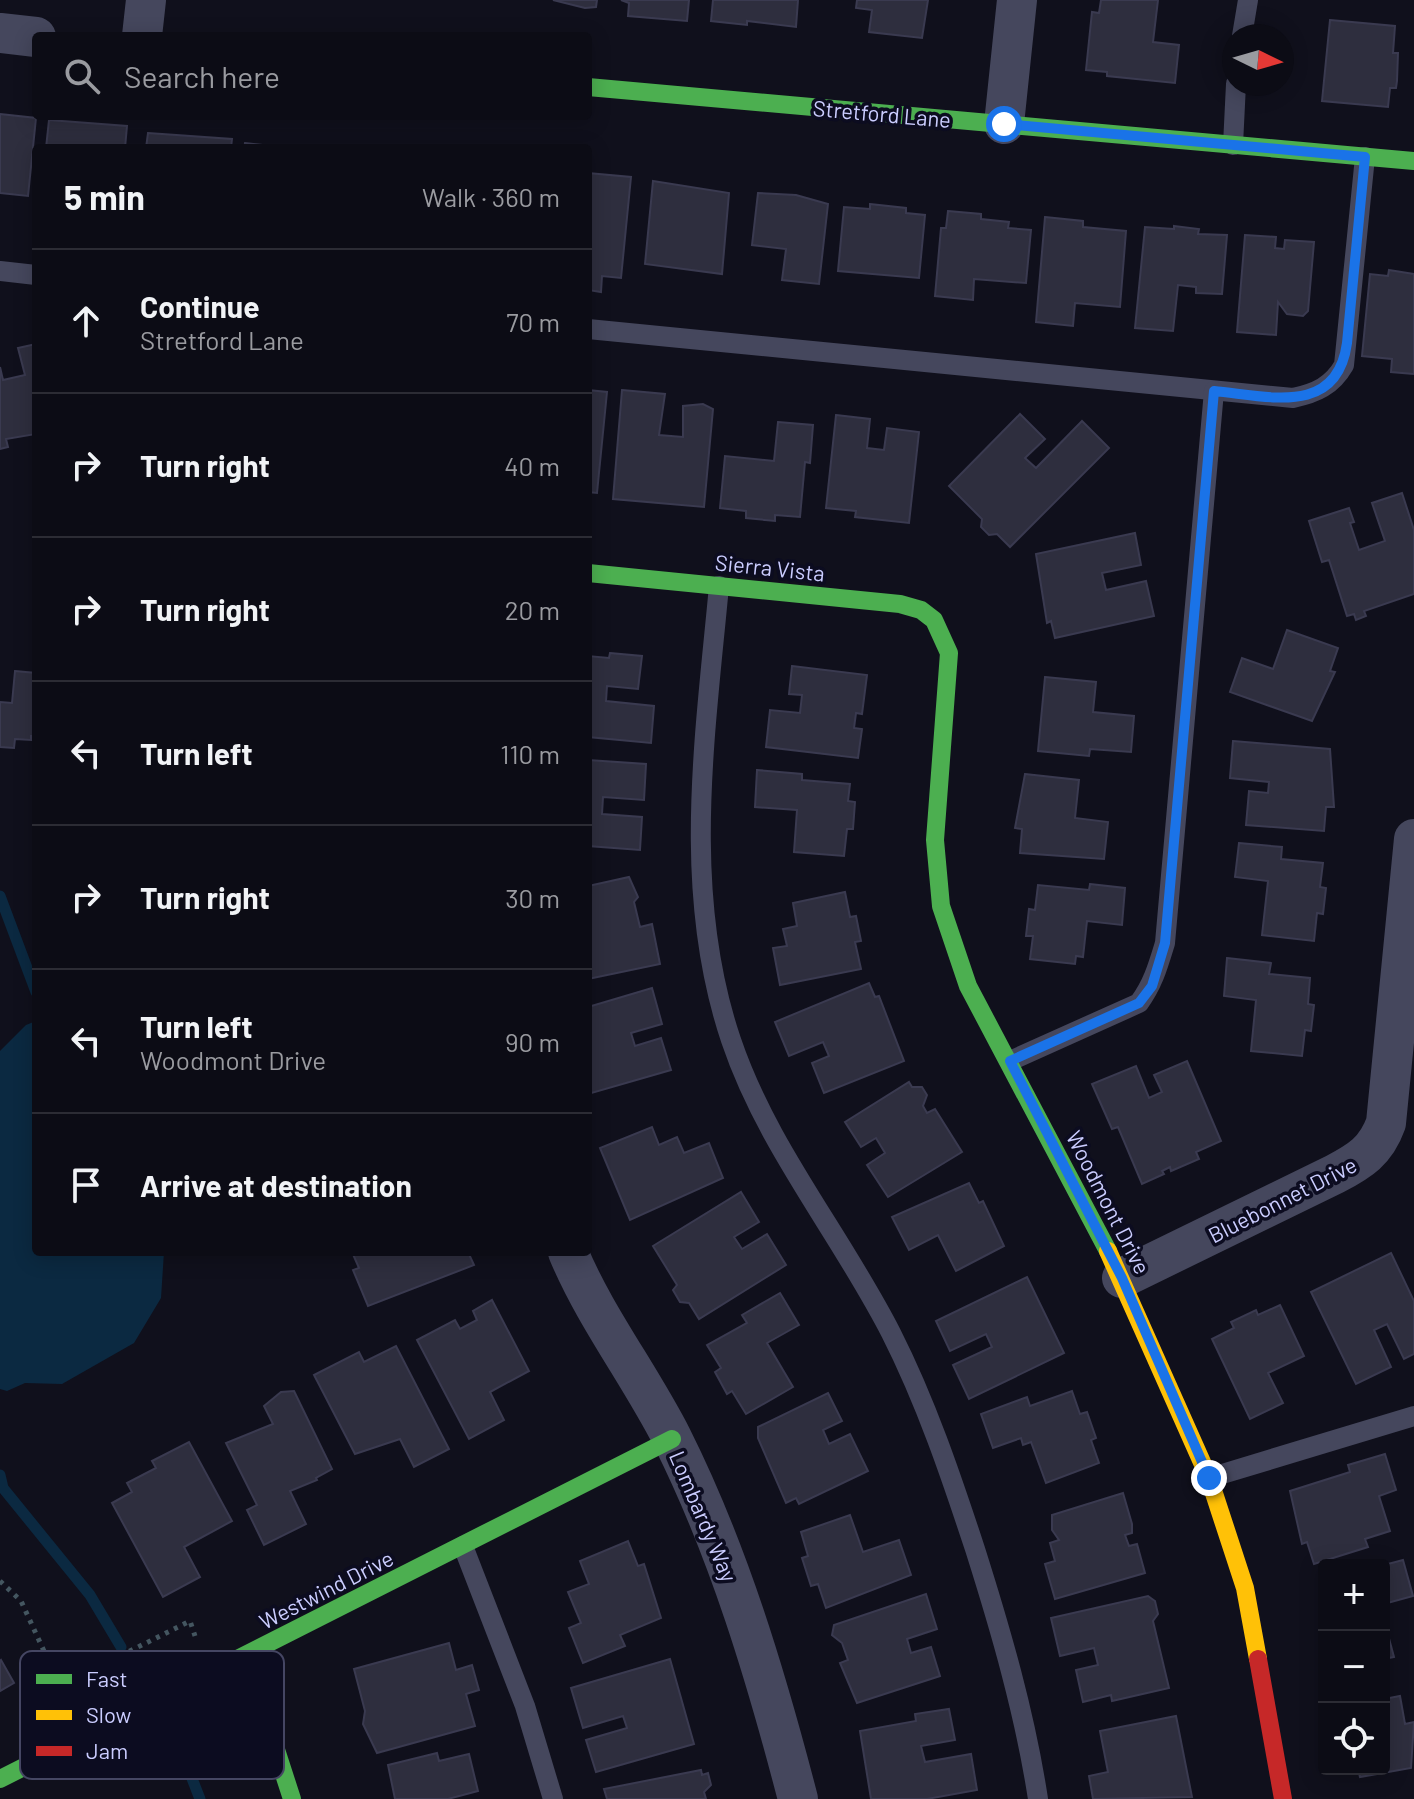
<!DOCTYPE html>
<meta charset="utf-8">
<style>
body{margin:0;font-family:Barlow,sans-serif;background:#1a1a22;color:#f1f3f6}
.controls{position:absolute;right:24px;bottom:24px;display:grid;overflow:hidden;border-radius:8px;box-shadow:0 4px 20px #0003}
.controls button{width:72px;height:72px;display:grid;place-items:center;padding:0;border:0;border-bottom:2px solid #2c2c34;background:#0c0c15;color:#f1f3f6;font:40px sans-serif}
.compass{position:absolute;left:1222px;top:24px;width:72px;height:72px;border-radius:50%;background:#0c0c15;box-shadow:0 4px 20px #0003;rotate:95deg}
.stop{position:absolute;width:24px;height:24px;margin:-18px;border:6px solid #1a73e8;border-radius:50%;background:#fff}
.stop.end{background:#1a73e8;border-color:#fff;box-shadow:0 2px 8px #0008}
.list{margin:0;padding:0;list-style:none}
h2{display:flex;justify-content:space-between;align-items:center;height:104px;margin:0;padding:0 32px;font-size:34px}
h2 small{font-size:26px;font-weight:400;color:#9a9ba0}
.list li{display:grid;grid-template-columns:52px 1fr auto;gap:24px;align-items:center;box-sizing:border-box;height:144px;padding:0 32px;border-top:2px solid #2c2c34}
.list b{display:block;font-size:30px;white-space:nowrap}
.list p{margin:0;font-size:26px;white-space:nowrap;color:#9a9ba0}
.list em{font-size:26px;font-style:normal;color:#9a9ba0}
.icon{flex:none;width:44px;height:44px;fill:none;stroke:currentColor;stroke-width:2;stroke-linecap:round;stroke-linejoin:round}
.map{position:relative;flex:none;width:1414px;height:1799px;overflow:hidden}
.search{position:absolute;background:#0c0c15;box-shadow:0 4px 20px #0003;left:32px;top:32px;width:560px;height:88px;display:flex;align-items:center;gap:20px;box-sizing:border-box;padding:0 28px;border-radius:8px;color:#9a9ba0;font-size:30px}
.panel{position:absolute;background:#0c0c15;box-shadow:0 4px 20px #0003;left:32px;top:144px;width:560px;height:1112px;border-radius:8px}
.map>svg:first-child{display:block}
.water{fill:#0b2941}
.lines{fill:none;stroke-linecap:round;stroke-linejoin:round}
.stream{stroke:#0b2941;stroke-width:11}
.building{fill:#2e2e3e;stroke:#3a3a50;stroke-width:2}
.path{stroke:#445660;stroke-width:5;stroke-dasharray:4 6;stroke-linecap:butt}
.lane{stroke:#45475d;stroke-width:20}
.street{stroke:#45475d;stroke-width:40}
.fast{stroke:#4caf50;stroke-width:18}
.slow{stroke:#ffc107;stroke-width:18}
.jam{stroke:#c62828;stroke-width:18}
.route{stroke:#1a73e8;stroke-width:10}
.labels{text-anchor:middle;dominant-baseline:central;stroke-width:7;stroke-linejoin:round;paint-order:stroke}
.street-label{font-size:22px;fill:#cbcdff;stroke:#0c0c20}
.key{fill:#0c0c20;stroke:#454663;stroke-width:2}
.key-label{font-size:22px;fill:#cbcdff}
</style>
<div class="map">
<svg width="1414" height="1799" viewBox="0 0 1414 1799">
<rect width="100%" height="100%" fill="#10101c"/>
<polygon class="water" points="36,1021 36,1252 164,1252 161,1298 134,1343 62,1384 25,1383 7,1391 0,1389 0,1051 26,1025"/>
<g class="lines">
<g class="stream">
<polyline points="0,896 36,992"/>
<polyline points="0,1475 3,1488 90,1595 121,1647"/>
<polyline points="179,1745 200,1799"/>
</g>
</g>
<g class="building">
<polygon points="553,0 597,0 596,7 585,8"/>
<polygon points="621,0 689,0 687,21 628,16 629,3"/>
<polygon points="713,0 798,0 796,27 747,21 747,25 711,21"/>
<polygon points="857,0 928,0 922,38 869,32 872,10 856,8"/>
<polygon points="1101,0 1158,0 1153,42 1179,45 1175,83 1107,76 1107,72 1086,70 1092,12 1099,13"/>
<polygon points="1330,20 1395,26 1393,53 1398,53 1397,81 1396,88 1390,88 1388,107 1322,101"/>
<polygon points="0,114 36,118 28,196 0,193"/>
<polygon points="49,120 127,126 125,148 46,148"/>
<polygon points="148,133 232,139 231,148 146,148"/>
<polygon points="245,143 280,147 280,148 244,148"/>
<polygon points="588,173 631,177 621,278 602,276 601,292 588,290"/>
<polygon points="653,181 729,193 722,274 645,264"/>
<polygon points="758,193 796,195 828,204 819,284 782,280 786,249 752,245"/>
<polygon points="870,204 906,208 906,213 925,215 919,278 838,271 844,207 870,209"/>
<polygon points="948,211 981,214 981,219 1009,222 1008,228 1031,230 1026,283 974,279 973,300 935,296 941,228 946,228"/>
<polygon points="1045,217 1083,221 1083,227 1126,231 1120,307 1075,303 1073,326 1036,322"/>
<polygon points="1174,226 1199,229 1198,234 1227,235 1222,294 1196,293 1196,287 1178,285 1173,331 1135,328 1145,227 1174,229"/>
<polygon points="1245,235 1276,237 1275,248 1284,249 1285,240 1314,242 1308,311 1303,316 1287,314 1278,302 1276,335 1237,332"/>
<polygon points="1389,270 1414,274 1414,374 1391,372 1392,359 1362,356 1370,274 1388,276"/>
<polygon points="36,344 36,434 6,439 8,447 0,449 0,367 3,380 25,375 18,348"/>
<polygon points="588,390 607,392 597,493 588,492"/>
<polygon points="622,390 665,394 659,435 683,437 683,406 703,404 713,409 704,507 613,499"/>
<polygon points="1020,414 1045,439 1025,458 1036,468 1082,421 1109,448 1010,547 997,534 989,535 981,527 982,519 949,486"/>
<polygon points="836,415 870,419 867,448 884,450 887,428 919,432 909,523 855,517 856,511 826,508"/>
<polygon points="778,422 813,425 810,463 805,462 800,517 775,515 775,521 746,518 746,511 720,508 725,456 774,461"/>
<polygon points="1402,493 1414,530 1414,594 1364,611 1366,616 1356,620 1354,614 1347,616 1329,560 1322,562 1309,521 1349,508 1354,522 1350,523 1359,550 1385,541 1372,503"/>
<polygon points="1135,533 1141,565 1102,573 1106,590 1146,581 1154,616 1055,638 1051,621 1047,623 1036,554"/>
<polygon points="1287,630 1338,648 1330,671 1335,672 1312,721 1230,692 1242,658 1273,669"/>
<polygon points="610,653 642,656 638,689 607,686 606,701 654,706 651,743 588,737 588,656 609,658"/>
<polygon points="792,666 867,675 862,714 856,713 854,728 862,729 858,758 766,747 770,710 800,713 802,695 789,694"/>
<polygon points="15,671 36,673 36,736 31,736 31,740 15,739 14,748 0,747 0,702 12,703"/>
<polygon points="1045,677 1096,682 1093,712 1134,716 1131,752 1090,749 1089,756 1038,751"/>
<polygon points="1233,741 1330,749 1334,807 1326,807 1324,831 1246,825 1249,791 1268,793 1269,782 1230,778"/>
<polygon points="588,760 646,764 644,800 603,797 602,814 642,817 640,850 588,846"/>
<polygon points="757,770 802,774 802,780 850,784 848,801 855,802 853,829 847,829 844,856 794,852 797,810 755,807"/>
<polygon points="1025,774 1079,780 1075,818 1108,822 1104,859 1020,853 1022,829 1015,828"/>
<polygon points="1239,843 1282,847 1281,859 1323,863 1320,887 1326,888 1323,914 1317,913 1314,941 1262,935 1268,881 1235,877"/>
<polygon points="629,877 638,897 634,902 640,927 652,924 660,964 588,979 588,886"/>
<polygon points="1090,884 1125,888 1122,925 1087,921 1083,957 1076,956 1075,964 1030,959 1033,936 1026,936 1029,909 1035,910 1038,885 1089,890"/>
<polygon points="845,892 850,917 856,916 861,941 855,942 861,969 780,985 773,948 787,946 783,929 797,926 793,903"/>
<polygon points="1227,958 1271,963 1269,974 1310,978 1308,1004 1314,1005 1311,1031 1305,1030 1302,1056 1251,1051 1256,1000 1224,996"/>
<polygon points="869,983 875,997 879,996 904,1061 824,1093 812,1063 829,1056 823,1042 789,1056 775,1022"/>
<polygon points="652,988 662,1024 631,1033 635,1046 661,1038 671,1070 588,1094 588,1007"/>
<polygon points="1187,1061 1221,1141 1196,1152 1199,1159 1171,1171 1170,1167 1162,1171 1164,1174 1142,1184 1118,1127 1112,1129 1092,1084 1136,1066 1149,1098 1162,1092 1154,1075"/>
<polygon points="909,1082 912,1087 922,1087 927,1095 923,1106 927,1113 935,1109 962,1152 888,1197 867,1165 885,1153 876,1138 861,1147 845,1122"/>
<polygon points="652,1127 659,1145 677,1137 684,1153 709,1143 723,1178 630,1220 600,1148"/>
<polygon points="969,1183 979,1203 983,1201 1004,1246 956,1271 938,1235 909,1250 892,1217"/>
<polygon points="741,1192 759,1222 734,1237 742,1249 767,1234 786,1265 699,1319 689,1303 680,1302 673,1290 677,1285 653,1246"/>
<polygon points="352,1252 468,1252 474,1265 368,1306 353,1270 359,1268"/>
<polygon points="1391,1253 1414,1301 1414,1354 1404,1359 1387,1324 1374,1330 1391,1367 1356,1384 1311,1292"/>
<polygon points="1027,1277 1064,1353 969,1399 953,1365 992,1347 986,1334 950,1351 936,1321"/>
<polygon points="780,1293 799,1325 767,1343 793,1387 746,1414 732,1391 727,1394 715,1372 721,1368 707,1345 747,1323 742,1315"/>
<polygon points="492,1300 529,1371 490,1392 504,1420 469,1439 417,1340 455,1320 460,1329 477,1320 473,1311"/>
<polygon points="1280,1305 1304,1356 1268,1373 1283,1403 1250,1419 1212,1339 1234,1328 1231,1322 1256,1310 1258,1315"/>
<polygon points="396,1346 449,1449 414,1467 400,1439 355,1454 314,1375 359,1352 364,1362"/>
<polygon points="294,1391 332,1469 316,1478 317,1480 290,1491 306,1524 264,1545 247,1510 257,1505 226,1443 273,1424 264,1406 281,1392"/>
<polygon points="1072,1391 1080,1414 1087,1412 1096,1438 1091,1440 1099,1463 1046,1483 1031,1442 1023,1445 1021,1438 993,1448 981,1414 1027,1397 1030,1406"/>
<polygon points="828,1393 842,1421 823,1430 829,1444 850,1434 868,1471 799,1504 796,1498 786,1503 758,1438 758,1427"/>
<polygon points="189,1442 232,1521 184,1547 200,1577 163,1597 112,1503 132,1492 127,1483 156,1468 152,1461"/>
<polygon points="1385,1454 1396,1490 1379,1496 1390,1531 1365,1539 1368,1547 1314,1564 1307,1542 1302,1544 1290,1491 1350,1472 1348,1465"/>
<polygon points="1123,1493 1132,1524 1132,1533 1125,1535 1129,1546 1137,1544 1145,1573 1055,1599 1045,1564 1055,1561 1050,1543 1059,1540 1052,1530 1052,1515"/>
<polygon points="850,1515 863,1552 899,1540 911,1575 826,1608 818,1584 811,1586 802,1558 808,1556 801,1532"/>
<polygon points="628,1541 638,1566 644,1564 661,1618 620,1635 625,1646 583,1663 569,1628 581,1623 568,1592 589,1584 580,1561"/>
<polygon points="1403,1560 1413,1596 1384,1604 1384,1565"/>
<polygon points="926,1594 937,1629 907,1639 911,1653 931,1647 940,1676 857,1703 840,1663 848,1660 842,1643 832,1635 834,1625"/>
<polygon points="1148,1596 1155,1601 1158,1614 1153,1621 1169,1688 1112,1701 1111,1695 1083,1702 1076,1670 1098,1665 1094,1648 1060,1656 1051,1618"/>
<polygon points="1384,1620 1394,1657 1384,1659"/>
<polygon points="449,1643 456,1670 472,1665 479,1690 466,1694 475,1726 377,1753 363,1724 365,1711 354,1669"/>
<polygon points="670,1659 694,1744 596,1772 586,1740 627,1728 623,1716 583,1728 571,1688"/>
<polygon points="1,1660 14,1683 0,1691 0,1661"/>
<polygon points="1400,1696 1405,1724 1414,1722 1411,1768 1360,1777 1358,1769 1384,1769 1384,1699"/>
<polygon points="949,1709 955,1740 921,1746 925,1762 971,1754 977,1790 927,1799 871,1799 860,1731 916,1721 915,1714"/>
<polygon points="1176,1716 1192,1797 1093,1799 1089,1776 1108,1772 1100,1731"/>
<polygon points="437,1753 439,1761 469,1754 478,1791 448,1799 395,1799 388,1765"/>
<polygon points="701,1770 702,1775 708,1773 711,1785 704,1792 706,1799 607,1799 604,1789"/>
</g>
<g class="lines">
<polyline class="path" points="0,1581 21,1601 60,1686 190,1621 195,1636"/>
<g class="lane">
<polyline points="1242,36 1248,0"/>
<polyline points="1233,145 1236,84"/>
<polyline points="0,271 36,275"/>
<path d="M588 329 1293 398C1316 393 1332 386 1344 365L1365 157"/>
<path d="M719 586C705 737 681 892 731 1040 767 1147 840 1233 891 1333 926 1402 951 1476 975 1549 1001 1631 1025 1714 1038 1799"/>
<path d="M1010 1061 1139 1003C1153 984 1158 966 1165 943L1214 391"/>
<polyline points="1209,1478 1414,1416"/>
<polyline points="463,1546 525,1706 553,1799"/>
</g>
<g class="street">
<polyline points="0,33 36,37"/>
<polyline points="142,36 146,0"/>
<polyline points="1004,124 1017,0"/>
<path d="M568 1252C595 1317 640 1375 672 1438 729 1552 766 1676 798 1799"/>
<path d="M1122 1278 1335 1174C1360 1161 1376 1151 1386 1123L1414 839"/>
</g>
<g class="fast">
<polyline points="588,87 1414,161"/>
<polyline points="588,573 900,604 921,610 934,620 949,653 935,840 941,906 968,986 1108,1251"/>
<polyline points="246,1657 292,1799"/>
<polyline points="0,1779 672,1439"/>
</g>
<polyline class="slow" points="1108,1251 1209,1478 1245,1588 1258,1659"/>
<polyline class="jam" points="1258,1659 1283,1799"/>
</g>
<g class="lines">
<path class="route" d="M1004 124 1365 157 1347 343C1337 417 1268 396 1214 391L1165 943 1152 986 1139 1003 1010 1061 1122 1278 1209 1478"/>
</g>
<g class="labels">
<g class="street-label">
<text transform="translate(882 113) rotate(5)">Stretford Lane</text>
<text transform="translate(770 567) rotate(6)">Sierra Vista</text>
<text transform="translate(1282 1199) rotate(-27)">Bluebonnet Drive</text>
<text transform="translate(1109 1202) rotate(63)">Woodmont Drive</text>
<text transform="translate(704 1516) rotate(67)">Lombardy Way</text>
<text transform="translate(326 1589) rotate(-27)">Westwind Drive</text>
</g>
</g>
<rect x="20" y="1651" width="264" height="128" rx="12" class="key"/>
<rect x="36" y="1674" width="36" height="10" fill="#4caf50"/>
<rect x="36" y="1710" width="36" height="10" fill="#ffc107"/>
<rect x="36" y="1746" width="36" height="10" fill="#c62828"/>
<g class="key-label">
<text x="86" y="1687">Fast</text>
<text x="86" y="1723">Slow</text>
<text x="86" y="1759">Jam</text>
</g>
</svg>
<div class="controls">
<button>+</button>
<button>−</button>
<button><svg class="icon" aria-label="locate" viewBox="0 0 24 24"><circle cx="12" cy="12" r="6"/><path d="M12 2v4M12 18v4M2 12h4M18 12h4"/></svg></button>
</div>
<svg class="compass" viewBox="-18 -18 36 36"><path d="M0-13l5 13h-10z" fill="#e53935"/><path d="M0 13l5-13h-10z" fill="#9a9ba0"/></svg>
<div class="stop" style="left:1004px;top:124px"></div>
<div class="stop end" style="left:1209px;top:1478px"></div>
<div class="search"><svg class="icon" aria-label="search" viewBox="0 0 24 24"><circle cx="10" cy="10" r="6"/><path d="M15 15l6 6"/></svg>Search here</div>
<section class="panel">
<h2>5 min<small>Walk · 360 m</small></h2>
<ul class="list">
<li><svg class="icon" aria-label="ahead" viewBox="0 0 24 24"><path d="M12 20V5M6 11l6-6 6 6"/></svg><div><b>Continue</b><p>Stretford Lane</p></div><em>70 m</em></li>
<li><svg class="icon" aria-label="right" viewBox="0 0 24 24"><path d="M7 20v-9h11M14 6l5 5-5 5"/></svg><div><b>Turn right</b></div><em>40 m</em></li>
<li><svg class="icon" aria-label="right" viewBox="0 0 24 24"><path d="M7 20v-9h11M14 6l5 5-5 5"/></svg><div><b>Turn right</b></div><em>20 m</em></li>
<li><svg class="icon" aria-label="left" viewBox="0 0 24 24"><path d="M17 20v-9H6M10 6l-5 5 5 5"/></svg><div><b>Turn left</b></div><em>110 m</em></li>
<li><svg class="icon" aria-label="right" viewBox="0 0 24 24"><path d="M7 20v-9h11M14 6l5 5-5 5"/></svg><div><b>Turn right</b></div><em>30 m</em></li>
<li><svg class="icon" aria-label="left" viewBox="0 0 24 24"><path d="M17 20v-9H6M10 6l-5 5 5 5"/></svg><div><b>Turn left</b><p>Woodmont Drive</p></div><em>90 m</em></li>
<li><svg class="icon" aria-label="arrive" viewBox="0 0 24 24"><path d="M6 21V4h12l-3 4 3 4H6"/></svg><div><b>Arrive at destination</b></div></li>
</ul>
</section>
</div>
